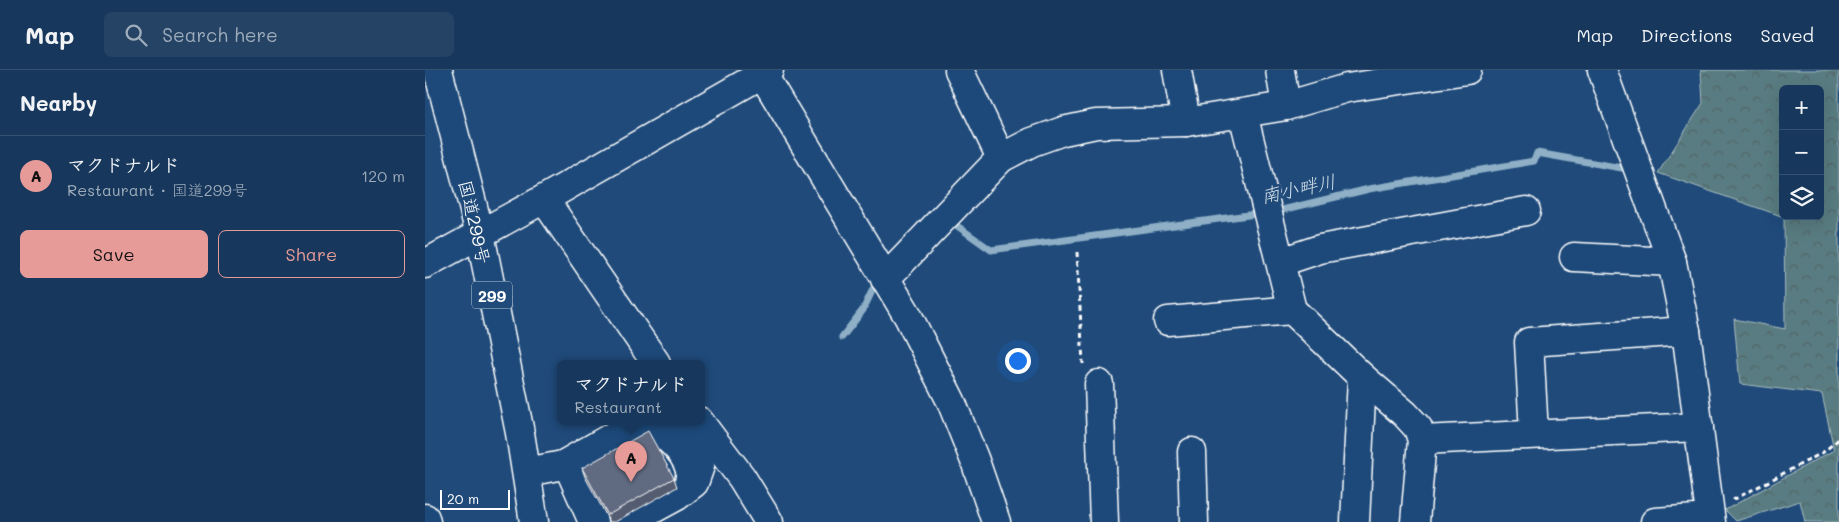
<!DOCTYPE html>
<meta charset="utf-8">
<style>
body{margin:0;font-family:Mali,"Klee One",sans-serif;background:#244365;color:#f1f3f6}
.controls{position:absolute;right:15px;top:15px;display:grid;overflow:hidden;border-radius:8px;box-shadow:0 5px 20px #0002}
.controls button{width:45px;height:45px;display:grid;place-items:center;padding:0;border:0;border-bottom:1px solid #365272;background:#17385c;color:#f1f3f6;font:25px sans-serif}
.scale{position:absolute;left:15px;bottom:12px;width:70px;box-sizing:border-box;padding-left:5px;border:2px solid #fff;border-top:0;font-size:14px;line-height:18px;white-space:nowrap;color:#fff;-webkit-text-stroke:4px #1f4a7a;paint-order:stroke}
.you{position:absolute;left:592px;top:290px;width:18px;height:18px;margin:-12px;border:4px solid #fff;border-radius:50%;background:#1a73e8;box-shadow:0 0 0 8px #1a73e833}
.badge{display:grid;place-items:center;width:32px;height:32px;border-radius:50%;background:#e69b98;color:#111;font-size:16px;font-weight:700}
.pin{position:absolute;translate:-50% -41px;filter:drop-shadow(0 1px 2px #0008)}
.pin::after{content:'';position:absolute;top:26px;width:18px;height:15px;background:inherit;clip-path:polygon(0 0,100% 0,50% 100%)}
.popup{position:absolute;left:132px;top:290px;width:148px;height:65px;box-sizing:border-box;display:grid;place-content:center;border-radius:8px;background:#17385c;filter:drop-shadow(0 1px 4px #0005);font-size:16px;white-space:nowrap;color:#9eacbb}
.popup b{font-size:19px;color:#f1f3f6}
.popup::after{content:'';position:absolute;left:50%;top:100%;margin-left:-10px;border:10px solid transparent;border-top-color:#17385c}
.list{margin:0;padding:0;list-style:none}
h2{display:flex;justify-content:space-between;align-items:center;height:65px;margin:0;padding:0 20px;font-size:21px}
h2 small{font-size:16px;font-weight:400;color:#9eacbb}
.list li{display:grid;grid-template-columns:32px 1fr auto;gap:15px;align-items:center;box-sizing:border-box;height:80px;padding:0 20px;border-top:1px solid #365272}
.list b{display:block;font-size:19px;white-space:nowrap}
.list p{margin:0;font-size:16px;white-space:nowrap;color:#9eacbb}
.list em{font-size:16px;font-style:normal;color:#9eacbb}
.actions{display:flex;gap:10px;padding:15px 20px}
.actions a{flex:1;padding:11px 0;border:1px solid #e69b98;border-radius:8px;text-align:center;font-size:18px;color:#e69b98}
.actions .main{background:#e69b98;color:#111}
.icon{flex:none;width:28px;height:28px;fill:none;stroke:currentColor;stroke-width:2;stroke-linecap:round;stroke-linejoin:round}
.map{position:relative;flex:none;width:1414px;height:452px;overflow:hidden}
header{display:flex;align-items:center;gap:30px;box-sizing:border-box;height:70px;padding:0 25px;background:#17385c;border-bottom:1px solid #365272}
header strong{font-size:24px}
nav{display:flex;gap:28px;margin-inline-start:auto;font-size:18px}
.search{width:350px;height:45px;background:#244365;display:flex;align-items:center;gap:12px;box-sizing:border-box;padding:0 18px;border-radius:8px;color:#9eacbb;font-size:19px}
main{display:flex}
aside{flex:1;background:#17385c}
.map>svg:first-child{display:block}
.forest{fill:url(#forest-crowns);stroke:#acbec0;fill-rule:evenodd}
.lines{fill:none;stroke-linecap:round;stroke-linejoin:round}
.stream{stroke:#8eafc5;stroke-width:7}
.minor-casing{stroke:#fff;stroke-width:31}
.highway-casing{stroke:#fff;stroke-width:31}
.path{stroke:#fff;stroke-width:3;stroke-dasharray:5 4;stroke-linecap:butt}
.minor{stroke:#1f4a7a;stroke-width:28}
.highway{stroke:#1f4a7a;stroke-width:28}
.wall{fill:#535b6f;stroke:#fff}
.building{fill:#606a81;stroke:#fff}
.labels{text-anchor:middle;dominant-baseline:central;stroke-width:5;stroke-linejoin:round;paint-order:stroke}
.shield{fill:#1f4a7a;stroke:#bcc9d7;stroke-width:1}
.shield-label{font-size:16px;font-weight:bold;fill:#fff}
.street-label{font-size:18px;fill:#fff;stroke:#1f4a7a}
.water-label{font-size:19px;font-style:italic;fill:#d0dee7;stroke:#1f4a7a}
</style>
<header>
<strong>Map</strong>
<div class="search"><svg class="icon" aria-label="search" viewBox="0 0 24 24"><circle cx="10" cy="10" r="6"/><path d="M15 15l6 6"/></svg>Search here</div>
<nav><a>Map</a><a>Directions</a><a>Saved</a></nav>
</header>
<main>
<aside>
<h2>Nearby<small></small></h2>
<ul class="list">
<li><span class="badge">A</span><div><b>マクドナルド</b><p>Restaurant · 国道299号</p></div><em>120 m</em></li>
</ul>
<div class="actions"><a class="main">Save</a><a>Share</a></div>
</aside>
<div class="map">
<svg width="1414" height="452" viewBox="0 0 1414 452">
<defs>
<pattern id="forest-crowns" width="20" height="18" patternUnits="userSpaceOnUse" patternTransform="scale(1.25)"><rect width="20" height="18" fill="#597c81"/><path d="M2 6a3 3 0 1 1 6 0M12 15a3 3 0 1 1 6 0" fill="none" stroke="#526466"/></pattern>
</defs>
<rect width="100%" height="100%" fill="#1f4a7a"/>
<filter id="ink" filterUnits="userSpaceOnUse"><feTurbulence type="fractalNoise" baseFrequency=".02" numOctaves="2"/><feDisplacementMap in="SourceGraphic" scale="10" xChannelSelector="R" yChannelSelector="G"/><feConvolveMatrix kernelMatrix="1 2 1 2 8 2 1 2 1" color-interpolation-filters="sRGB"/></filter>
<g filter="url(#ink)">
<path class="forest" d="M1276 0H1414V452H1380L1375 431 1311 451 1300 440 1409 380 1397 324 1315 314 1309 249 1360 259 1359 147 1233 103 1278 33ZM1358 19H1395V146H1358Z"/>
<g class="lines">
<g class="stream">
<polyline points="849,142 944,119 1109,91 1112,83 1208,100"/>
<polyline points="528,153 566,180 838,143"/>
<polyline points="417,267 438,240 449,217"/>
</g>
<g class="minor-casing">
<g id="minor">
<polyline points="335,0 483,246 526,331 550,391 571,452"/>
<polyline points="534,0 576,88"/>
<polyline points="752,0 761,52"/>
<polyline points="855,0 861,36"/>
<polyline points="1177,0 1247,192 1261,261 1286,452"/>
<polyline points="818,44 867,240 937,307 980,344 993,358 997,370 1274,357"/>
<polyline points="119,129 231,293"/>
<polyline points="1149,187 1247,192"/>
<polyline points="856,192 895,179 1101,141"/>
<polyline points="0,194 119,129 344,0"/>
<polyline points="460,209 576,88 607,72 638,61 671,54 761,52 861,36 922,18 1042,0"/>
<polyline points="743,251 867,240"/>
<polyline points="674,314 679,452"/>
<path d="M214 351C234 360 259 377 265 400 266 404 264 410 264 415"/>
<polyline points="274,351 317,408 344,452"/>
<polyline points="1109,364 1104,272 1261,261"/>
<polyline points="767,382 769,452"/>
<polyline points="142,393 168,452"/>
<polyline points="102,402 138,395 215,351"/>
<polyline points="0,448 1,452"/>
<polyline points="204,452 252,426 269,413 275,396 273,374 257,351"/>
<polyline points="930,452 937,307"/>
<polyline points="990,452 997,370"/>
<polyline points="1230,452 1285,448"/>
</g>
</g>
<g class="highway-casing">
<polyline id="highway" points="13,0 55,164 95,363 109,452"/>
</g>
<g class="path">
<polyline points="652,182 658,294"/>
<polyline points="1308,430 1397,383 1414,369"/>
</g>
<use href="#minor" class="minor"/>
<use href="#highway" class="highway"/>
</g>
<polygon class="wall" points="157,398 249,408 252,417 190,452 185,452 160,407"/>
<polygon class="building" points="223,361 249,408 183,445 157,398"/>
</g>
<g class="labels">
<rect class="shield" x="47" y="211.5" width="40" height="27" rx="4"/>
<g class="shield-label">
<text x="67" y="225">299</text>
</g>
<g class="street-label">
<text transform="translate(50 152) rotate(77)">国道299号</text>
</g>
<g class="water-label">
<text transform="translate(873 118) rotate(-12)">南小畔川</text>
</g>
</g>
</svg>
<div class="controls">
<button>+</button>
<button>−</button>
<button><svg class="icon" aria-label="layers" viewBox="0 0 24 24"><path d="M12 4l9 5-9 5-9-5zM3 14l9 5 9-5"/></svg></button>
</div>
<div class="scale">20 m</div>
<div class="you"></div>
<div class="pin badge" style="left:206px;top:412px">A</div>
<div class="popup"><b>マクドナルド</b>Restaurant</div>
</div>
</main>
